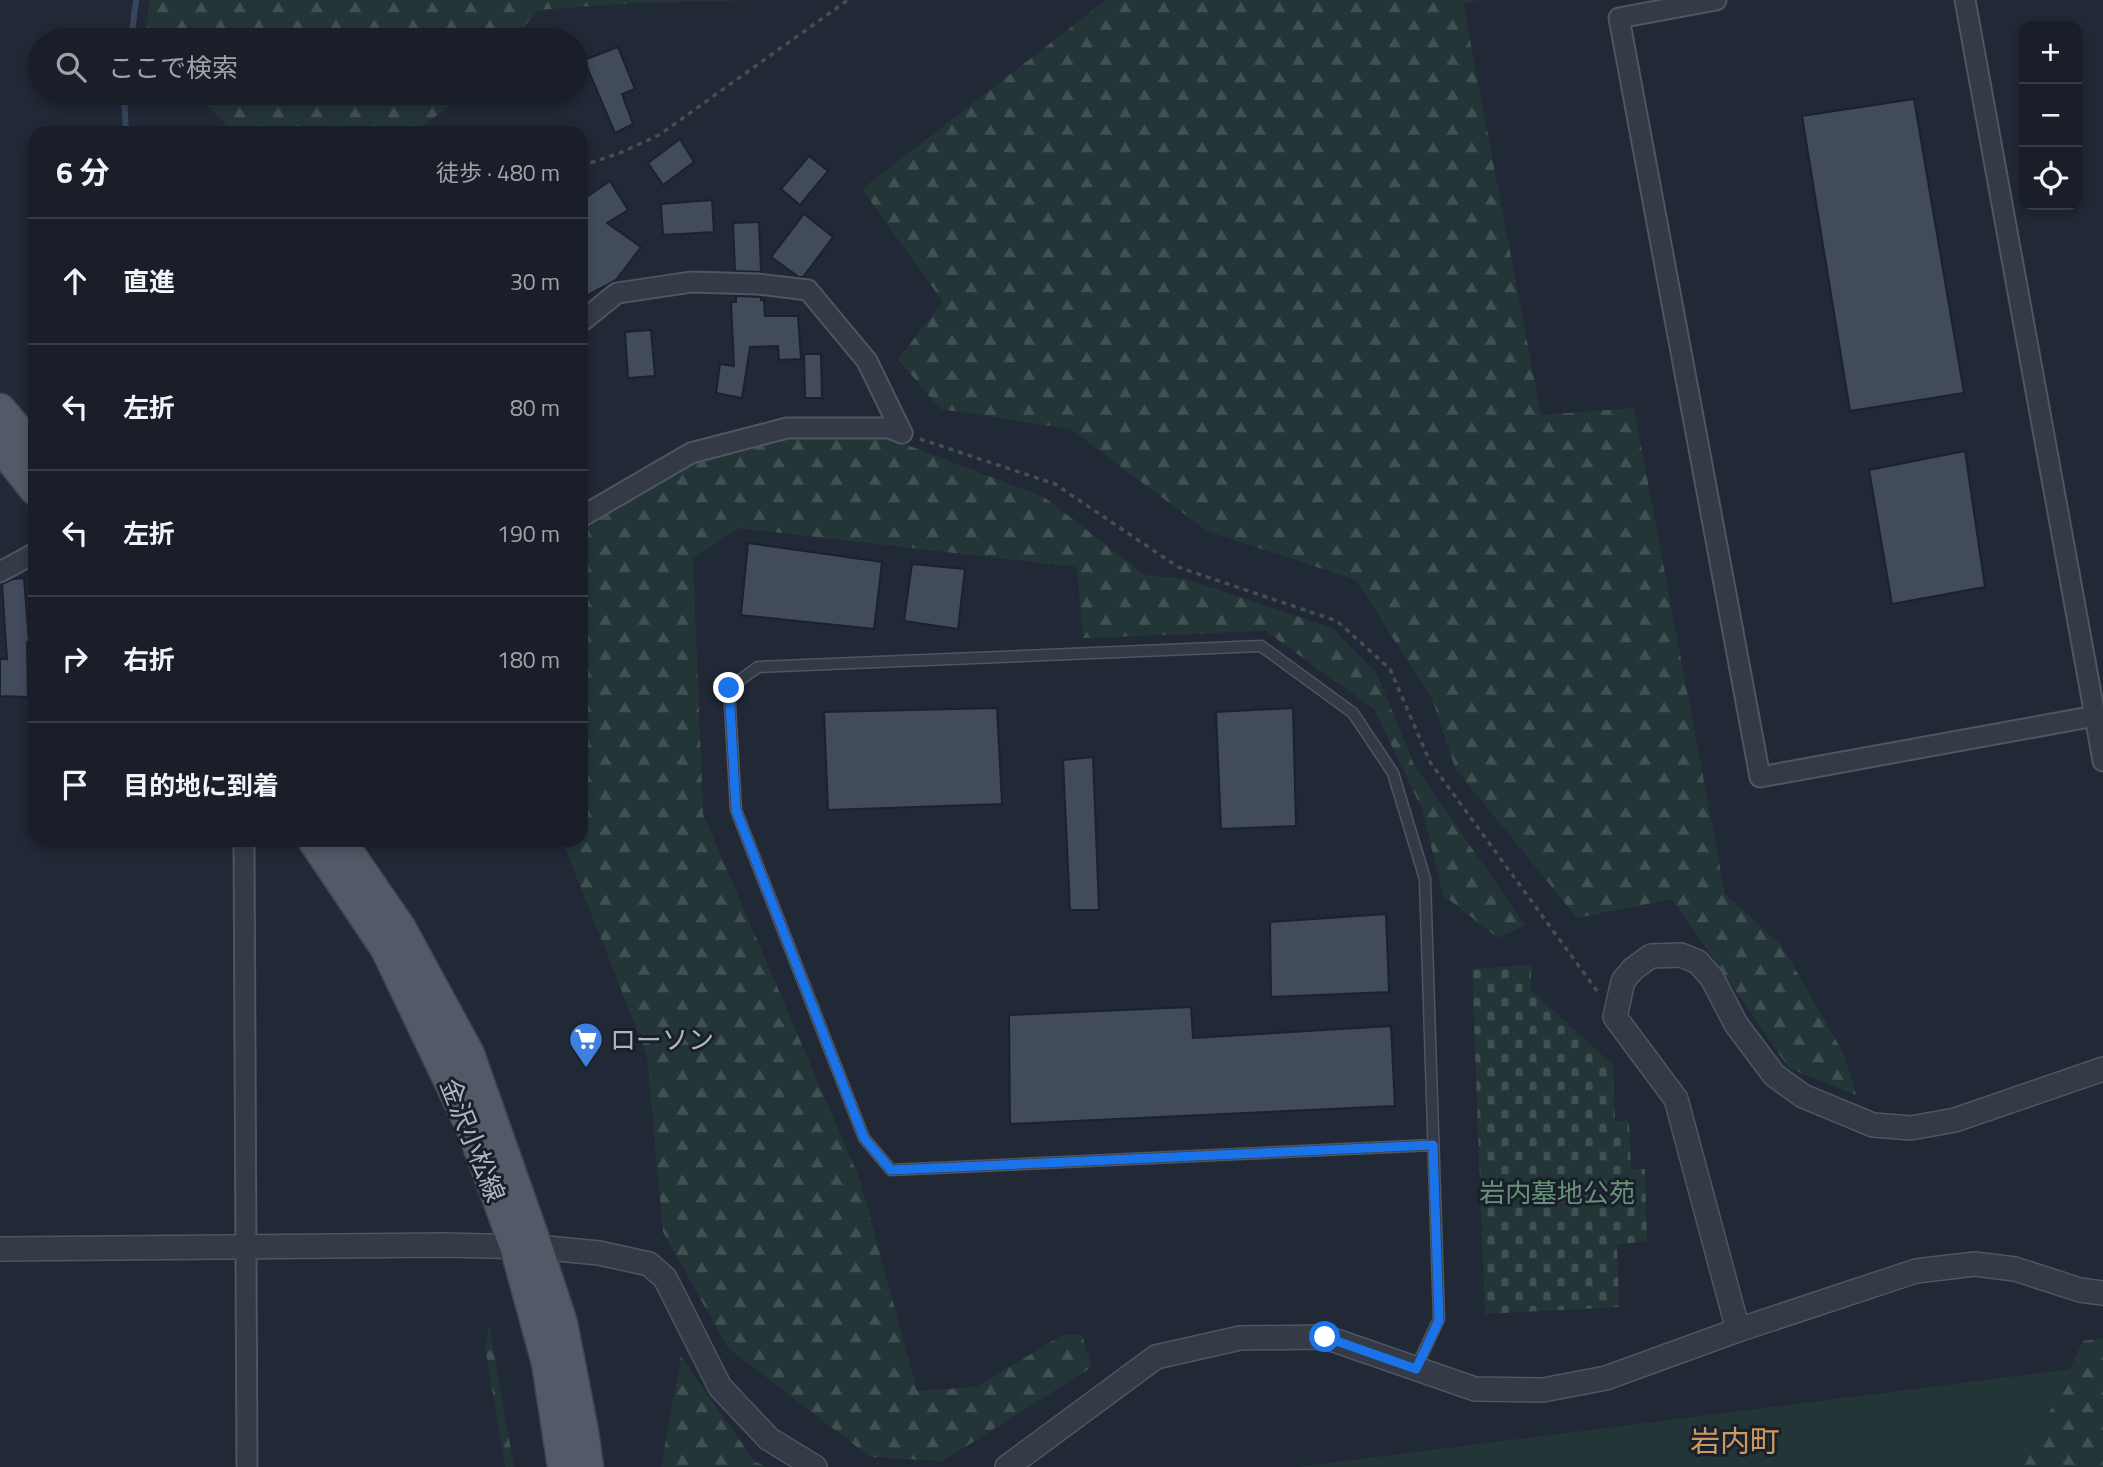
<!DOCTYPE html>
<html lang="ja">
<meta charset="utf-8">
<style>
body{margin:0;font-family:"Titillium Web","Noto Sans JP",sans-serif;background:#222730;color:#f1f3f6}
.controls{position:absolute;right:21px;top:21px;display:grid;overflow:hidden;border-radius:14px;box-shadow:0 4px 10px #0003}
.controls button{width:63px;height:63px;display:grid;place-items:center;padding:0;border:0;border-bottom:2px solid #373c45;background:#191e28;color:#f1f3f6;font:35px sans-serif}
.stop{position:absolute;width:21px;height:21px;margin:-16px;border:5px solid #1a73e8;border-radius:50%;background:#fff}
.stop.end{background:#1a73e8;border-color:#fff;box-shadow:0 2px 7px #0008}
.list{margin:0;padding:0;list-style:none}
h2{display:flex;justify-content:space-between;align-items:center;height:91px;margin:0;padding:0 28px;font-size:30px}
h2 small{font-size:23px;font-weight:400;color:#9fa2a8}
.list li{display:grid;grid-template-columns:46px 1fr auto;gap:21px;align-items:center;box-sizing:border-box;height:126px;padding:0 28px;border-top:2px solid #373c45}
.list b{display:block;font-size:26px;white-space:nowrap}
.list em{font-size:23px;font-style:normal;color:#9fa2a8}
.icon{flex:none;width:38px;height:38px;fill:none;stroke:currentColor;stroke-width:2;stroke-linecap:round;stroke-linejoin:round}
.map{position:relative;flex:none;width:2103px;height:1467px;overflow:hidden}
.search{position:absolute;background:#191e28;box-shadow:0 4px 10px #0003;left:28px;top:28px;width:560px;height:77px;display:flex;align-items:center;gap:18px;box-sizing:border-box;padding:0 24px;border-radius:38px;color:#9fa2a8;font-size:26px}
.panel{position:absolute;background:#191e28;box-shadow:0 4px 10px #0003;left:28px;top:126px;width:560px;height:721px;border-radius:21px}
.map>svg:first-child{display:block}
.grass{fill:#243538}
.forest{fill:url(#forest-firs)}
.cemetery{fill:url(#cemetery-stones)}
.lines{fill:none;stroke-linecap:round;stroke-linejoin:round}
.stream{stroke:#37445e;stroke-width:6}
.building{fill:#424b5b;stroke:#1c222d;stroke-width:2}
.service-casing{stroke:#4f5561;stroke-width:13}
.minor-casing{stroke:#4f5561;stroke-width:23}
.tertiary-casing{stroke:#4f5561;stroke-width:26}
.primary-casing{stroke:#3e4450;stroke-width:33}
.path{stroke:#415054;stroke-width:3.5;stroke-dasharray:5 5;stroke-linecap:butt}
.service{stroke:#353a47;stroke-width:10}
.minor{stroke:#353a47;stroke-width:19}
.tertiary{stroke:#353a47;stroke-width:23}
.primary{stroke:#525967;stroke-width:30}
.route{stroke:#1a73e8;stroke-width:9}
.labels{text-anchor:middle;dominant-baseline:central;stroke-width:6;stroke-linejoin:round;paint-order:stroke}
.poi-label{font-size:26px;fill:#afb5c3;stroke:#1a202b;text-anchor:start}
.street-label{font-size:26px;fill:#afb5c3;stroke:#1a202b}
.park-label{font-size:26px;fill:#689275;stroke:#1a202b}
.quarter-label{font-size:30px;fill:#cc9961;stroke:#1a202b}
</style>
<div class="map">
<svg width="2103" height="1467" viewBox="0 0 2103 1467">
<defs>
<pattern id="forest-firs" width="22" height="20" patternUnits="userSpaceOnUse" patternTransform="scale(1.75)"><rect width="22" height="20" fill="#243538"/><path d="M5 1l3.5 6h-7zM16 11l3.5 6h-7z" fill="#415053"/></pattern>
<pattern id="cemetery-stones" width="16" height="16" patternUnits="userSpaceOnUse" patternTransform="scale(1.75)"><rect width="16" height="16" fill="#243538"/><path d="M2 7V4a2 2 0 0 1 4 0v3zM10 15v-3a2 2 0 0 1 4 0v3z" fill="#415053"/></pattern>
</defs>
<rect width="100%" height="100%" fill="#212836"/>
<polygon class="grass" points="2103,1365 2103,1467 1297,1467"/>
<g class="forest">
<polygon points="149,0 760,0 634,3 538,10 513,40 146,40"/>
<polygon points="1106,0 1480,0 1463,3 1541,415 1634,408 1725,894 1782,946 1845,1056 1856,1095 1789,1068 1672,899 1577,918 1455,768 1433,701 1356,580 1207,531 1070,429 940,409 898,359 943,302 862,189"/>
<polygon points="190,93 465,93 415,133 234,133 198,96"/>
<polygon points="788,437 886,437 1044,497 1145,575 1186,579 1332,628 1377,674 1414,765 1525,925 1498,938 1443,895 1422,809 1374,709 1266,631 1083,638 1077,567 739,528 693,558 703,814 860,1180 917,1391 976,1387 1064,1334 1082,1335 1092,1367 943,1461 870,1457 728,1348 663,1232 647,1055 562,840 581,840 581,530 692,462"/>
<polygon points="489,1325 514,1467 505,1467 485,1347"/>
<polygon points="2103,1338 2103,1467 2024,1467 2083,1341"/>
<polygon points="681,1357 755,1462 768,1467 661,1467"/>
</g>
<polygon class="cemetery" points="1531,965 1531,990 1613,1065 1615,1121 1629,1121 1631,1169 1645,1169 1647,1242 1617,1244 1619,1307 1485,1314 1472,969"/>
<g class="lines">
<g class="stream">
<polyline points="131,40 136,0"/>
<polyline points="124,93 126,133"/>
</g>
</g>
<g class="building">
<polygon points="618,47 635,89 622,94 633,124 615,133 584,60"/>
<polygon points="1914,99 1964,393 1850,411 1802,116"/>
<polygon points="680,139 694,162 663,185 648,163"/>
<polygon points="809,156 828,171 800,205 781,189"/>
<polygon points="610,181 628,210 607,223 641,247 616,280 581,299 581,201"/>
<polygon points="712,200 714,232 663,235 661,204"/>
<polygon points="804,214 833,237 803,277 799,277 771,257"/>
<polygon points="759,222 761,272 735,271 733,223"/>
<polygon points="736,296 761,297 761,300 764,300 765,316 798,316 801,359 779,360 778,346 750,347 742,398 716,393 720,364 734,366 731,302 736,302"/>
<polygon points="651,330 655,376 628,378 625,332"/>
<polygon points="804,354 821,354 822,398 805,398"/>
<polygon points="1965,451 1985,587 1892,604 1869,470"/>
<polygon points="748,543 882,562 874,629 741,615"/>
<polygon points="912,564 965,569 958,629 904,621"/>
<polygon points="24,578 29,641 27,642 28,697 0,696 0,659 7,659 2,584 13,579"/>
<polygon points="997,708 1002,804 828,810 824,712"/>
<polygon points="1293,708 1296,826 1221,829 1216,712"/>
<polygon points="1093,757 1099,910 1070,910 1063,760"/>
<polygon points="1386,914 1389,992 1271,997 1270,922"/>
<polygon points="1191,1007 1193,1038 1391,1026 1395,1106 1010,1124 1009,1015"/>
</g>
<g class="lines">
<g class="service-casing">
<polyline id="service" points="1416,1368 1439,1319 1425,879 1393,773 1353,713 1261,646 758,667 729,688 736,810 864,1138 891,1170 1433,1145"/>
</g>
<g class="minor-casing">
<g id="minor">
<polyline points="1716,0 1619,18 1760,777 2095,716 1965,0"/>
<polyline points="581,322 617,293 691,282 758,284 808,290 867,361 902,433"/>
<polyline points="581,517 691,453 787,428 889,428 902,433"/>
<polyline points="0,572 35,553"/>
<polyline points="2095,716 2103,761"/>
<polyline points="244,840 247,1467"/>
</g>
</g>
<g class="tertiary-casing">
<g id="tertiary">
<polyline points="0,1249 443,1245 537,1247 599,1253 649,1264 665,1278 720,1387 769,1439 815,1467"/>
<polyline points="1738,1330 1676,1099 1615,1017 1623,981 1633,969 1651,956 1681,955 1698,962 1712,978 1736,1024 1774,1075 1803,1096 1873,1125 1911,1128 1955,1120 2103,1069"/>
<polyline points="1007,1467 1156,1357 1240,1338 1325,1337 1475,1389 1543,1390 1606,1378 1738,1330 1916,1271 1975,1264 2015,1269 2080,1290 2103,1293"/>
</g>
</g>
<g class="primary-casing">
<g id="primary">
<polyline points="0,409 35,450"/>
<polyline points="0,446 35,490"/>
<polyline points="313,840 386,949 472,1129 515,1246 547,1363 563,1467"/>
<polyline points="340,840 400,927 469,1054 537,1247 562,1323 583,1431 588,1467"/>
</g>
</g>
<g class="path">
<polyline points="581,166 620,153 659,135 848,0"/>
<polyline points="920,439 1055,484 1178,567 1337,621 1390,669 1430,762 1600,995"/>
</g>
<use href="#service" class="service"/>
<use href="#minor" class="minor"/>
<use href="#tertiary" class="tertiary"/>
<use href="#primary" class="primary"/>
</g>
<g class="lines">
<polyline class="route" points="729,688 736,810 864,1138 891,1170 1433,1145 1439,1320 1416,1369 1325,1337"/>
</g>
<defs>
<g id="supermarket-pin" transform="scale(1.75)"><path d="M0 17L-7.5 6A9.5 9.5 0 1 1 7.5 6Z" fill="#3f7fe0" stroke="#1a202b"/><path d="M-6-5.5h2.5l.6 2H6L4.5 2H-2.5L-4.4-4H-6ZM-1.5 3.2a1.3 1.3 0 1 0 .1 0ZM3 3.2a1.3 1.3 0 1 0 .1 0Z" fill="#fff"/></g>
</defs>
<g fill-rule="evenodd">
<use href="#supermarket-pin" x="586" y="1039"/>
</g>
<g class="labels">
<g class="poi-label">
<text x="610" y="1039">ローソン</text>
</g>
<g class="street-label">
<text transform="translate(473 1140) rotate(68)">金沢小松線</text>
</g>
<g class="park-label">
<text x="1557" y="1192">岩内墓地公苑</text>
</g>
<g class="quarter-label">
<text x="1735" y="1441">岩内町</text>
</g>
</g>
</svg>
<div class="controls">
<button>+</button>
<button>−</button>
<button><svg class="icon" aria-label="locate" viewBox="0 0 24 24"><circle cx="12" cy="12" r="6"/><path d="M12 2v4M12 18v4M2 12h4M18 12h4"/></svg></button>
</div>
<div class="stop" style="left:1325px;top:1337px"></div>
<div class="stop end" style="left:729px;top:688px"></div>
<div class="search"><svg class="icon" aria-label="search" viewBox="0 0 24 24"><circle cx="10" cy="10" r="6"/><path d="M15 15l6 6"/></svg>ここで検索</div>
<section class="panel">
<h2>6 分<small>徒歩 · 480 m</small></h2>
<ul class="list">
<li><svg class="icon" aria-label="ahead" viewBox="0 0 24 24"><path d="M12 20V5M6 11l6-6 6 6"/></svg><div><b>直進</b></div><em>30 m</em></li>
<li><svg class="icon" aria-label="left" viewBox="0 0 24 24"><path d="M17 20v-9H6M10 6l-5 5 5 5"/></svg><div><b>左折</b></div><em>80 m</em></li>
<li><svg class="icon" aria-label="left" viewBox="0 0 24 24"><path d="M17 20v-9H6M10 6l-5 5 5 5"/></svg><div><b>左折</b></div><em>190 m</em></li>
<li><svg class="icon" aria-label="right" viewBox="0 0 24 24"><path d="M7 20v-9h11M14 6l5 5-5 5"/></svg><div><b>右折</b></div><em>180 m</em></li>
<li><svg class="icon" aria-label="arrive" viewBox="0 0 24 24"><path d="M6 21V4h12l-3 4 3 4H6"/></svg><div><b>目的地に到着</b></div></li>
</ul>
</section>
</div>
